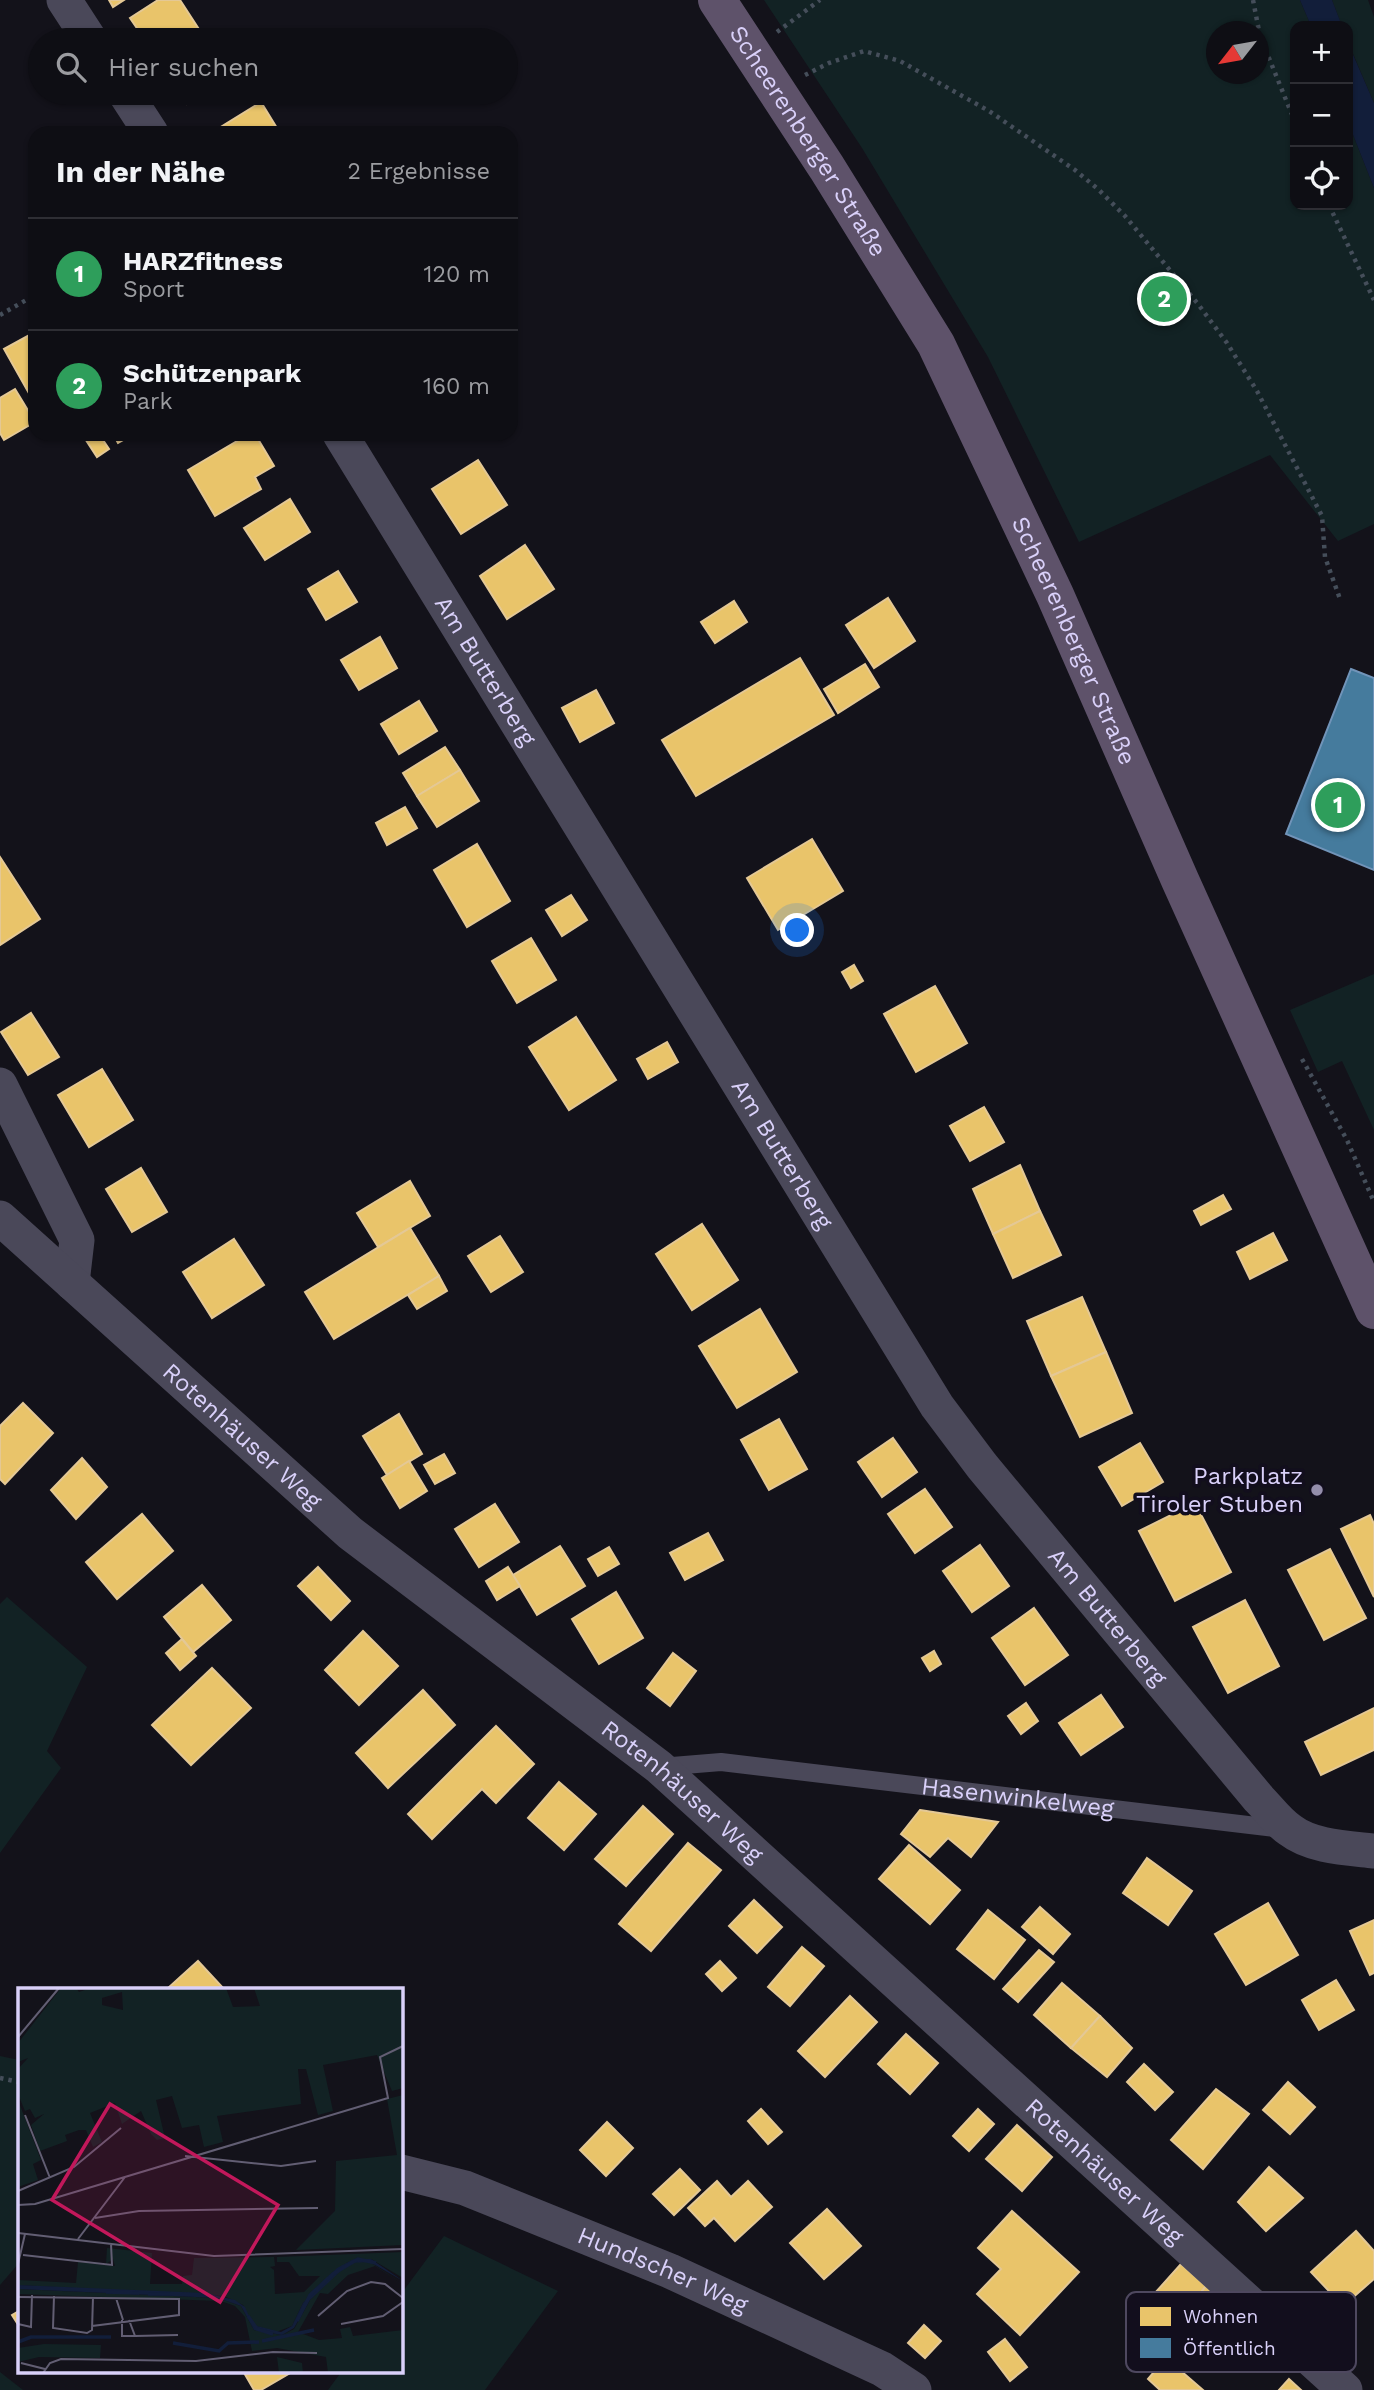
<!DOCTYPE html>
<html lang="de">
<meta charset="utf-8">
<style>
body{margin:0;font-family:"Work Sans",sans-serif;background:#17171d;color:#f1f3f6}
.controls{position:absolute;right:21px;top:21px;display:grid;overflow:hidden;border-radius:14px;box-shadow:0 2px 5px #0004}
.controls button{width:63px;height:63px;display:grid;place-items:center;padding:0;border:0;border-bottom:2px solid #2e2e34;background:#0e0e14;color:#f1f3f6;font:35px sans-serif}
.compass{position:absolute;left:1206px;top:21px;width:63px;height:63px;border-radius:50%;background:#0e0e14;box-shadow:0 2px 5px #0004;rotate:239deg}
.you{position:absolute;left:798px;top:931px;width:24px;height:24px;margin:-18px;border:5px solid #fff;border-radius:50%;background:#1a73e8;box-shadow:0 0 0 10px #1a73e833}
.badge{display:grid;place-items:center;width:46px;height:46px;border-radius:50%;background:#948eab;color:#fff;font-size:23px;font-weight:700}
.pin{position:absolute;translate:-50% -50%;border:4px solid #fff;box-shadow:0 2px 7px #0006}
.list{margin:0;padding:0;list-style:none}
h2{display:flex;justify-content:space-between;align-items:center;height:91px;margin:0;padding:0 28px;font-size:30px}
h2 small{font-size:23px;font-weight:400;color:#9b9ca0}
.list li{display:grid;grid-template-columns:46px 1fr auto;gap:21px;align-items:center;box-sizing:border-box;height:112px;padding:0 28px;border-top:2px solid #2e2e34}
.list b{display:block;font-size:26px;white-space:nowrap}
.list p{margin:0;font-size:23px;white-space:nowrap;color:#9b9ca0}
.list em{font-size:23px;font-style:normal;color:#9b9ca0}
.icon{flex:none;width:38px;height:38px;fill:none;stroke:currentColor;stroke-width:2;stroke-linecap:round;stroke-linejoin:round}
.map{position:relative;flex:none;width:1374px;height:2390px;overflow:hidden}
.search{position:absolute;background:#0e0e14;box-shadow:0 2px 5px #0004;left:28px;top:28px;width:490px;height:77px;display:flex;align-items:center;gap:18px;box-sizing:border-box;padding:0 24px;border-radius:38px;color:#9b9ca0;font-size:26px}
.panel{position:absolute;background:#0e0e14;box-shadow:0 2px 5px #0004;left:28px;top:126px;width:490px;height:315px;border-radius:21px}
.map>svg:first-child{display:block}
.green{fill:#122224;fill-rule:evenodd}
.water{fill:#121e3a}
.homes{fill:#e9c46a;stroke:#e4c895;stroke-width:2}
.public{fill:#457b9d;stroke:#7194b9;stroke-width:2}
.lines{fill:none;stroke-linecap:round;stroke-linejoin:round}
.path{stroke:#454e5a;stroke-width:4.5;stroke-dasharray:3.5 5;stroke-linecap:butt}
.service{stroke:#4a4859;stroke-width:18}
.minor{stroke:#4a4859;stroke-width:35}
.primary{stroke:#5e526a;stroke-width:38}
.poi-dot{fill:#948eab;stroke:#120e1d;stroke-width:2.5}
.labels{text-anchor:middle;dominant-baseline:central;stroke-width:7;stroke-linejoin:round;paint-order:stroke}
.street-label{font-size:24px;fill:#d9d0f9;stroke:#120e1d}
.poi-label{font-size:24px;fill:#d9d0f9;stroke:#120e1d;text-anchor:end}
.inset-river{fill:none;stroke:#121e3a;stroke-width:3.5}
.inset-road{fill:none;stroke:#625e73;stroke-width:2}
.view{fill:#c2185b;fill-opacity:0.15;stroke:#c2185b;stroke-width:3.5}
.inset-edge{fill:none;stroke:#d9d0f9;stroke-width:3.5}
.key{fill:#120e1d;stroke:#4e485f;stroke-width:2}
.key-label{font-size:19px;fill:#d9d0f9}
</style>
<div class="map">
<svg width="1374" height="2390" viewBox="0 0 1374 2390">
<rect width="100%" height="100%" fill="#13121a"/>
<g class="green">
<path d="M764 0H1300L1311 26H1295V205H1348V122L1374 188V524L1338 541 1270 455 1079 542 988 357 862 148ZM1216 32H1258V74H1216Z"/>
<polygon points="1332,0 1368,0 1374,17 1374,103 1348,42 1348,26 1342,26"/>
<polygon points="1374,974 1374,1130 1342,1061 1318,1072 1290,1010"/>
<polygon points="7,1597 87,1667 47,1751 61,1768 0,1853 0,1604"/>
<polygon points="0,2056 19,2060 19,2263 0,2285"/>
<polygon points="444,2236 558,2291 485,2390 328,2390 342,2371 401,2371 401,2294"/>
<polygon points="0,2372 23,2390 0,2390"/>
</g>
<g class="water">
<polygon points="1300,0 1332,0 1342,26 1311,26"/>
<polygon points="1348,43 1374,103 1374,188 1348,122"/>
</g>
<g class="homes">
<polygon points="109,0 124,0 113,7"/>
<polygon points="158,0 180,0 206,40 145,40 130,18"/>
<polygon points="179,93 204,93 187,104"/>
<polygon points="261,102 280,133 211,133"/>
<polygon points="35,332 35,404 4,349"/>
<polygon points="15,389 35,422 4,440 0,433 0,398"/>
<polygon points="82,434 99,434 109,449 97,457"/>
<polygon points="113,434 134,434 118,443"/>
<polygon points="249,434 255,434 274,466 255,477 261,489 215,516 188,470"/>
<polygon points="478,460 507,505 461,534 432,489"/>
<polygon points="290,499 310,532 265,560 244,528"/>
<polygon points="525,545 554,589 507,619 480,576"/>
<polygon points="338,571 357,602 326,620 308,589"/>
<polygon points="888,598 915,641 874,668 846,625"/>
<polygon points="734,601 747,622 715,643 701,622"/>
<polygon points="380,637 397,668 359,690 341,660"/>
<polygon points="800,658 834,715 696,796 662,740"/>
<polygon points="865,664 879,687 838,713 824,689"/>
<polygon points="596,690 614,723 580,742 562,708"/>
<polygon points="419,701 437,731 399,754 381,724"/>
<polygon points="445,747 460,770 417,796 403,773"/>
<polygon points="460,770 479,801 437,827 417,796"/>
<polygon points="405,807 417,828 387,845 376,823"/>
<polygon points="812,839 843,891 778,930 747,878"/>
<polygon points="477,844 510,901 467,927 434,870"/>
<polygon points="0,857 40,919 0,945"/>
<polygon points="571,895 587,920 562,936 546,910"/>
<polygon points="531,938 556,980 517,1003 492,961"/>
<polygon points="854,965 863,981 851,988 842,972"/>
<polygon points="935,986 967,1043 916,1072 884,1014"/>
<polygon points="31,1013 59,1057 28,1075 1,1032"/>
<polygon points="576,1017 616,1080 569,1110 529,1047"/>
<polygon points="667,1042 678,1062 648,1079 637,1059"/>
<polygon points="102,1069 133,1120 89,1147 58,1095"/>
<polygon points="984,1107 1004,1142 970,1161 950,1126"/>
<polygon points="1020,1165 1040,1211 993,1234 973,1189"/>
<polygon points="141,1168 167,1212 132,1232 106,1189"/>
<polygon points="410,1181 430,1216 378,1247 357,1213"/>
<polygon points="1223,1195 1231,1209 1201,1225 1194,1211"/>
<polygon points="1040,1211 1061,1255 1013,1278 993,1234"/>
<polygon points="702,1224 738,1280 692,1310 656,1254"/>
<polygon points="410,1228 439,1276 334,1339 305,1292"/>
<polygon points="1273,1233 1287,1260 1250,1279 1237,1252"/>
<polygon points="500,1236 523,1272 491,1292 468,1256"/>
<polygon points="234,1239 264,1285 212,1318 183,1272"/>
<polygon points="439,1276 447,1291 417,1309 408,1295"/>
<polygon points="1082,1297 1106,1352 1051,1376 1027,1321"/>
<polygon points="760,1309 797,1372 737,1408 699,1346"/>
<polygon points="1106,1352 1132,1413 1080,1437 1051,1376"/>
<polygon points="23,1403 53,1433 5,1484 0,1479 0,1426"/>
<polygon points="399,1414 422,1454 387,1475 363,1436"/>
<polygon points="779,1419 807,1469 769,1490 741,1440"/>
<polygon points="893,1438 917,1472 882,1497 858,1462"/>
<polygon points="1140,1443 1163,1482 1122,1506 1099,1467"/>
<polygon points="444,1454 455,1473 435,1484 424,1465"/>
<polygon points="82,1458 107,1487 76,1519 51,1490"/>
<polygon points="409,1461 427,1491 400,1508 382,1478"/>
<polygon points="925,1489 952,1527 915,1553 888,1514"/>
<polygon points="1195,1503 1231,1572 1175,1601 1139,1531"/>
<polygon points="495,1504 519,1542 479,1567 455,1529"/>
<polygon points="142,1514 173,1551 117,1599 86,1562"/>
<polygon points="1370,1515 1374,1524 1374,1597 1341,1529"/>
<polygon points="708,1533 723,1560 685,1580 670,1553"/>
<polygon points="980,1545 1009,1586 972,1612 943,1571"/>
<polygon points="560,1546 585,1586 537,1615 513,1575"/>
<polygon points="609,1547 619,1564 598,1576 588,1559"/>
<polygon points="1330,1549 1366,1618 1324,1640 1288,1570"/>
<polygon points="318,1567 350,1601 331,1620 298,1586"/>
<polygon points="508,1567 520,1586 497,1600 486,1581"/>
<polygon points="202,1585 231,1620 193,1652 164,1617"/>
<polygon points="616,1592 643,1638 599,1664 572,1619"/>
<polygon points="1245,1600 1279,1666 1228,1693 1193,1627"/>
<polygon points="1034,1608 1068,1655 1025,1685 992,1638"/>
<polygon points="363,1631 398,1666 359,1705 325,1670"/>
<polygon points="182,1639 196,1656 180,1670 166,1653"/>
<polygon points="934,1651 941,1664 930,1671 922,1658"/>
<polygon points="673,1653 696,1671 670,1706 647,1688"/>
<polygon points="212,1668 251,1708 191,1765 152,1725"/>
<polygon points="423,1690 455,1725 388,1788 356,1753"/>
<polygon points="1101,1695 1123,1727 1081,1755 1059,1723"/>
<polygon points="1026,1703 1038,1721 1021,1734 1008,1716"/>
<polygon points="1374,1708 1374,1750 1321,1775 1305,1742"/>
<polygon points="496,1726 534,1764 496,1803 482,1789 432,1839 408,1814"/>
<polygon points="559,1782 596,1814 564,1850 528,1818"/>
<polygon points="643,1806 673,1834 626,1886 595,1859"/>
<polygon points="920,1810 998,1822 971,1857 948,1838 930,1857 901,1834"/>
<polygon points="688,1843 721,1870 651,1951 619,1924"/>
<polygon points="909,1845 960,1890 930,1924 879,1879"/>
<polygon points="1147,1858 1192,1891 1168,1925 1123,1893"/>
<polygon points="754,1900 782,1927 757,1953 729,1926"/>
<polygon points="1268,1903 1298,1955 1246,1985 1215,1934"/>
<polygon points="1040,1907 1070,1934 1053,1954 1022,1927"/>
<polygon points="988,1910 1025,1940 994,1979 957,1949"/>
<polygon points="1374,1920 1374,1973 1370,1975 1350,1931"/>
<polygon points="802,1947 824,1966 790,2006 768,1987"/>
<polygon points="1039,1950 1054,1962 1018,2002 1003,1989"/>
<polygon points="198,1961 224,1989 167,1989"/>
<polygon points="720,1961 736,1978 722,1991 706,1974"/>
<polygon points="1336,1980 1354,2010 1319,2030 1302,2000"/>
<polygon points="1062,1983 1100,2016 1071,2048 1034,2015"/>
<polygon points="850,1996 877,2022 825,2077 798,2051"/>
<polygon points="1100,2016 1132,2048 1107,2077 1071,2048"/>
<polygon points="906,2034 938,2063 910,2094 878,2064"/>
<polygon points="1144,2064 1173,2092 1155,2110 1127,2082"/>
<polygon points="1288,2082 1315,2107 1290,2134 1263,2110"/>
<polygon points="1216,2089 1249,2114 1203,2169 1171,2140"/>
<polygon points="761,2109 782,2132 768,2144 748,2121"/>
<polygon points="978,2109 994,2124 969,2151 953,2136"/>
<polygon points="607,2122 633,2148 606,2176 580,2150"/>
<polygon points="1017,2125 1052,2157 1022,2191 986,2159"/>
<polygon points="1269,2167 1303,2198 1266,2231 1238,2202"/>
<polygon points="680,2169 700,2190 674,2215 653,2194"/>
<polygon points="717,2181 731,2197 748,2181 772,2207 735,2241 714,2218 705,2226 688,2208"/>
<polygon points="827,2209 861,2246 824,2279 790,2243"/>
<polygon points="1012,2211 1079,2272 1020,2335 977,2294 1001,2269 978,2248"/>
<polygon points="1356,2231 1374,2251 1374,2279 1343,2306 1311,2272"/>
<polygon points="1181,2264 1206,2286 1181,2317 1155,2293"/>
<polygon points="1206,2286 1251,2326 1225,2356 1181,2317"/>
<polygon points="19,2311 19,2326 12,2315"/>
<polygon points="924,2325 941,2341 925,2358 908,2343"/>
<polygon points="1005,2339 1027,2367 1010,2381 988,2352"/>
<polygon points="1166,2358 1203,2390 1160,2390 1148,2379"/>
<polygon points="243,2371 292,2371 292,2372 261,2390 254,2390"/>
<polygon points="1289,2379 1301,2390 1279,2390"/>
</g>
<polygon class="public" points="1351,669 1374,678 1374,870 1286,834"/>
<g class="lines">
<g class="path">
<polyline points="1253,0 1260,36 1295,122"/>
<polyline points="777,32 820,0"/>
<polyline points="805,75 829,63 864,51 900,61 989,111 1075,170 1099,190 1125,216 1198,304 1227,343 1257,391 1322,516 1325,557 1340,599"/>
<polyline points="1329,205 1374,300"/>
<polyline points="0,315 35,295"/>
<polyline points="1302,1059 1347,1140 1374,1202"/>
<polyline points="0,2078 19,2082"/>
</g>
<path class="service" id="s1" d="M660 1767 721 1762 1282 1829"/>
<g class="minor">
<polyline points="64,0 90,40"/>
<polyline points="125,93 151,133"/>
<path id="s2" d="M340 434 937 1406 982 1466 1259 1799C1269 1809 1278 1822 1290 1830 1312 1847 1347 1848 1374 1851"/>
<polyline points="0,1085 77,1240 72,1283"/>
<path id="s3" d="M0 1218 350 1533 659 1767 1345 2390"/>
<path id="s4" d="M401 2172 465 2188 670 2271 882 2369 914 2390"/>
</g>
<path class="primary" id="s5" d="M717 0 827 168 936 344 1055 595 1180 880 1374 1310"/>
</g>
<circle class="poi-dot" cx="1317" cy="1490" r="7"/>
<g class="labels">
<g class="street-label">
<text stroke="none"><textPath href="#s5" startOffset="168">Scheerenberger Straße</textPath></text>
<text stroke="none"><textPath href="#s5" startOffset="735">Scheerenberger Straße</textPath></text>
<text stroke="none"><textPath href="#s2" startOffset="278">Am Butterberg</textPath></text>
<text stroke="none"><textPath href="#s2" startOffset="845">Am Butterberg</textPath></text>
<text stroke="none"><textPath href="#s3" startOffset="326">Rotenhäuser Weg</textPath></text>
<text stroke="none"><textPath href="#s2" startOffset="1412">Am Butterberg</textPath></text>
<text stroke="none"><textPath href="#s3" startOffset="892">Rotenhäuser Weg</textPath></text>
<text stroke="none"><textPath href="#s1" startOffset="360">Hasenwinkelweg</textPath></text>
<text stroke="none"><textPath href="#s3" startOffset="1460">Rotenhäuser Weg</textPath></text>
<text stroke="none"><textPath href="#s4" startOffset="280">Hundscher Weg</textPath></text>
</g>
<g class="poi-label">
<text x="1303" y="1476">Parkplatz<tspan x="1303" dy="28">Tiroler Stuben</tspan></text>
</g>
</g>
<g transform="translate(18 1988)">
<rect width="385" height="385" fill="#13121a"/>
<path d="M43 0H58L61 4 73 0H208L215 19 242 18 236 0H385V100L374 103 359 67 305 77 315 123 300 127 288 81H280L283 116 199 128 205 154 186 159 181 137 164 140 154 108 138 112 147 150 139 152 133 146 123 123 104 136 97 115 72 125 84 154 75 159 68 142H61L47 147 49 153 22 163 13 137 26 126 17 130 12 121 7 123 0 106V81L10 70 0 74V55ZM104 4 105 22 84 17V10ZM385 107V257L278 262 317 223 318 173 379 167 369 111ZM0 112 23 172 15 176 20 192 0 199ZM89 260 134 265 132 296H164L165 288 174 287 176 270 256 269 257 278 252 279 256 282 257 306 286 304 302 288H281L271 274H259V269L385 264V290L353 271 330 274 285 315 274 338 258 344 235 337 225 317 206 308 0 297V292L58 295 60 274 97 278 95 271 88 276ZM337 273 352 274 385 296 357 278 330 287 310 306 302 305 280 344 301 352 324 350 322 341 332 339 335 348 385 342V385H310L308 369 259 360 234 363 227 329 217 318 203 313 0 306V301L200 310 223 318 236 342 264 347 276 341 292 312 319 283ZM26 356 83 357 82 370 21 369 0 374V360ZM259 369 284 375 285 385H261Z" fill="#122224" fill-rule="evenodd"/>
<path d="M353 271 385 293 352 274 331 275 292 312 276 340 264 347 236 342 223 318 200 310 0 301V297L187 305 217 312 227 319 235 337 263 344 274 338 285 315 319 280 336 271Z" fill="#121e3a"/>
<path class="inset-river" d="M88 304 121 305M130 306H153M230 328 239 341 255 346M279 333 292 307 315 286 340 271 358 275M244 353 296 342M0 354 13 349H93M155 355 201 363 210 355 241 354"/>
<path class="inset-road" d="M0 49 41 0M7 127 32 190M167 168 263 178 298 173M0 203 56 179 103 140M0 217 17 216 370 110 362 69 385 58M77 230 121 223 300 220M0 245 196 268 385 261M60 251 107 189M5 267 94 277 93 256M0 276 7 246M36 308 35 340 69 345 74 342 75 309M0 309 161 311V327L74 338M98 310 105 332M300 328 329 303 353 294 367 296 385 310M104 332V348H117L111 332M0 336 13 339 14 307M323 336 365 328 385 314M117 348 160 347M3 375 27 381M25 385 32 375 43 371 178 373 255 364 299 365"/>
<path class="view" d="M92 116 260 217 202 314 34 212Z"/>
<rect width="385" height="385" class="inset-edge"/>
</g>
<rect x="1126" y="2292" width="230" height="80" rx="10" class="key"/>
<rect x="1140" y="2307" width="31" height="19" fill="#e9c46a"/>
<rect x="1140" y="2338" width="31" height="20" fill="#457b9d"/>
<g class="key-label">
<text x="1183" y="2323">Wohnen</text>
<text x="1183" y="2355">Öffentlich</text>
</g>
</svg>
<div class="controls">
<button>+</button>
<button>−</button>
<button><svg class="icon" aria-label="locate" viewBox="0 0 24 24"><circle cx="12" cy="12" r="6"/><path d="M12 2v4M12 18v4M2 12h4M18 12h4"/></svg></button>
</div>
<svg class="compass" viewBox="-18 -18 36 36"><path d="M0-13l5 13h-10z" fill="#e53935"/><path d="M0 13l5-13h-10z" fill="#9b9ca0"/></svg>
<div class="you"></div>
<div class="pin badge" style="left:1338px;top:805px;background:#2e9e5b">1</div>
<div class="pin badge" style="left:1164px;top:299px;background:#2e9e5b">2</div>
<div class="search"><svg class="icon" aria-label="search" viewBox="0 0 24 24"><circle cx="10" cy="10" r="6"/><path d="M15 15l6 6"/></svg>Hier suchen</div>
<section class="panel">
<h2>In der Nähe<small>2 Ergebnisse</small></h2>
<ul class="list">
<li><span class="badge" style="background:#2e9e5b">1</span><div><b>HARZfitness</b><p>Sport</p></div><em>120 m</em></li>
<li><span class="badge" style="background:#2e9e5b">2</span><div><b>Schützenpark</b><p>Park</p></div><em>160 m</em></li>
</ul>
</section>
</div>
